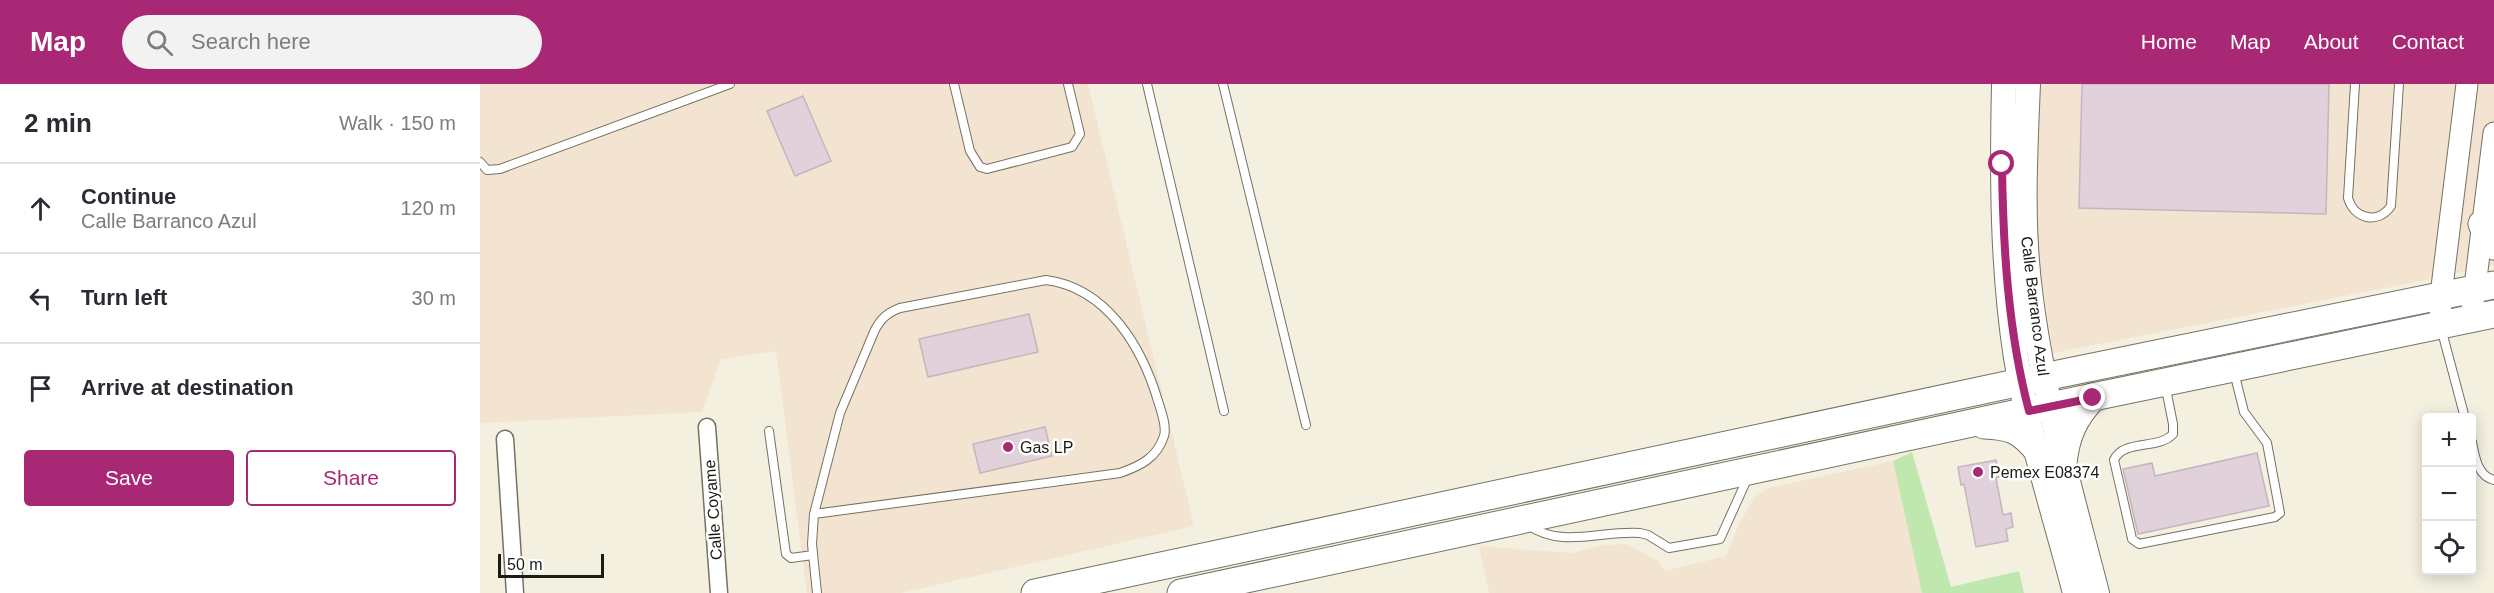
<!DOCTYPE html>
<meta charset="utf-8">
<style>
body{margin:0;font-family:Helvetica,sans-serif;background:#f2f2f3;color:#2b2b33}
.controls{position:absolute;right:18px;bottom:18px;display:grid;overflow:hidden;border-radius:6px;box-shadow:0 3px 15px #0003}
.controls button{width:54px;height:54px;display:grid;place-items:center;padding:0;border:0;border-bottom:2px solid #e1e1e2;background:#fff;color:#2b2b33;font:30px sans-serif}
.scale{position:absolute;left:18px;bottom:15px;width:106px;box-sizing:border-box;padding-left:6px;border:3px solid #1c1b15;border-top:0;font-size:16px;line-height:21px;white-space:nowrap;color:#1c1b15;-webkit-text-stroke:4px #fff;paint-order:stroke}
.stop{position:absolute;width:18px;height:18px;margin:-14px;border:4px solid #a82876;border-radius:50%;background:#fff}
.stop.end{background:#a82876;border-color:#fff;box-shadow:0 2px 6px #0008}
.list{margin:0;padding:0;list-style:none}
h2{display:flex;justify-content:space-between;align-items:center;height:78px;margin:0;padding:0 24px;font-size:26px}
h2 small{font-size:20px;font-weight:400;color:#7c7c81}
.list li{display:grid;grid-template-columns:39px 1fr auto;gap:18px;align-items:center;box-sizing:border-box;height:90px;padding:0 24px;border-top:2px solid #e1e1e2}
.list b{display:block;font-size:22px;white-space:nowrap}
.list p{margin:0;font-size:20px;white-space:nowrap;color:#7c7c81}
.list em{font-size:20px;font-style:normal;color:#7c7c81}
.actions{display:flex;gap:12px;padding:18px 24px}
.actions a{flex:1;padding:14px 0;border:2px solid #a82876;border-radius:6px;text-align:center;font-size:21px;color:#a82876}
.actions .main{background:#a82876;color:#fff}
.icon{flex:none;width:33px;height:33px;fill:none;stroke:currentColor;stroke-width:2;stroke-linecap:round;stroke-linejoin:round}
.map{position:relative;flex:none;width:2014px;height:509px;overflow:hidden}
header{display:flex;align-items:center;gap:36px;box-sizing:border-box;height:84px;padding:0 30px;background:#a82876;color:#fff}
header strong{font-size:28px}
nav{display:flex;gap:33px;margin-inline-start:auto;font-size:21px}
.search{width:420px;height:54px;background:#f2f2f3;display:flex;align-items:center;gap:15px;box-sizing:border-box;padding:0 21px;border-radius:33px;color:#7c7c81;font-size:22px}
main{display:flex}
aside{flex:1;background:#fff}
.map>svg:first-child{display:block}
.industrial{fill:#f2e4d0}
.green{fill:#c0e7ae}
.building{fill:#e0d1db;stroke:#c4b5be;stroke-width:1.5}
.lines{fill:none;stroke-linecap:round;stroke-linejoin:round}
.service-casing{stroke:#757264;stroke-width:10}
.minor-casing{stroke:#757264;stroke-width:19}
.tertiary-casing{stroke:#757264;stroke-width:23}
.secondary-casing{stroke:#757264;stroke-width:26}
.primary-casing{stroke:#757264;stroke-width:29}
.service{stroke:#fff;stroke-width:8}
.minor{stroke:#fff;stroke-width:16}
.tertiary{stroke:#fff;stroke-width:21}
.secondary{stroke:#fff;stroke-width:24}
.primary{stroke:#fff;stroke-width:27}
.route{stroke:#a82876;stroke-width:8}
.poi-dot{fill:#a82876;stroke:#fff;stroke-width:2}
.labels{text-anchor:middle;dominant-baseline:central;stroke-width:5;stroke-linejoin:round;paint-order:stroke}
.street-label{font-size:16px;fill:#1c1b15;stroke:#fff}
.poi-label{font-size:16px;fill:#1c1b15;stroke:#fff;text-anchor:start}
</style>
<header>
<strong>Map</strong>
<div class="search"><svg class="icon" aria-label="search" viewBox="0 0 24 24"><circle cx="10" cy="10" r="6"/><path d="M15 15l6 6"/></svg>Search here</div>
<nav><a>Home</a><a>Map</a><a>About</a><a>Contact</a></nav>
</header>
<main>
<aside>
<h2>2 min<small>Walk · 150 m</small></h2>
<ul class="list">
<li><svg class="icon" aria-label="ahead" viewBox="0 0 24 24"><path d="M12 20V5M6 11l6-6 6 6"/></svg><div><b>Continue</b><p>Calle Barranco Azul</p></div><em>120 m</em></li>
<li><svg class="icon" aria-label="left" viewBox="0 0 24 24"><path d="M17 20v-9H6M10 6l-5 5 5 5"/></svg><div><b>Turn left</b></div><em>30 m</em></li>
<li><svg class="icon" aria-label="arrive" viewBox="0 0 24 24"><path d="M6 21V4h12l-3 4 3 4H6"/></svg><div><b>Arrive at destination</b></div></li>
</ul>
<div class="actions"><a class="main">Save</a><a>Share</a></div>
</aside>
<div class="map">
<svg width="2014" height="509" viewBox="0 0 2014 509">
<rect width="100%" height="100%" fill="#f3f0e0"/>
<g class="industrial">
<polygon points="0,0 608,0 714,442 421,509 327,509 296,267 241,275 222,328 0,339"/>
<polygon points="1560,0 2014,0 2014,181 1931,199 1573,269 1556,153"/>
<polygon points="1413,377 1442,509 1009,509 999,462 1092,469 1124,461 1146,460 1177,476 1185,487 1246,472 1260,438 1275,413 1288,404"/>
</g>
<polygon class="green" points="1432,368 1471,503 1539,487 1544,509 1442,509 1413,377"/>
<g class="building">
<polygon points="1602,0 1849,0 1846,130 1599,124"/>
<polygon points="323,12 351,77 315,92 287,27"/>
<polygon points="549,230 558,268 448,293 439,255"/>
<polygon points="565,343 572,372 500,389 493,360"/>
<polygon points="1777,369 1789,422 1658,450 1643,385 1672,379 1675,392"/>
<polygon points="1516,376 1519,393 1516,394 1523,431 1531,429 1533,443 1526,445 1528,457 1496,463 1484,400 1481,401 1478,383"/>
</g>
<g class="lines">
<g class="service-casing">
<g id="service">
<polyline points="474,0 490,67 500,83 507,85 592,63 600,50 588,0"/>
<polyline points="667,0 744,327"/>
<polyline points="743,0 826,341"/>
<path d="M1875 0 1868 114C1874 135 1898 141 1911 122L1919 0"/>
<polyline points="0,78 7,86 20,85 250,0"/>
<polyline points="1961,244 1985,334"/>
<path d="M1685 300 1693 340V350C1679 366 1643 355 1634 376L1651 450 1652 455 1659 460 1795 433 1800 429 1787 359 1764 328 1754 288"/>
<polyline points="289,347 306,470 311,474 333,471"/>
<path d="M1992 358C1995 372 1997 392 2014 396"/>
<path d="M334 430 640 389C660 382 677 374 684 352 687 342 681 327 678 317 662 263 627 204 566 196L420 224C407 229 400 235 394 248L360 329 334 430 332 460 337 509"/>
<path d="M1048 441C1082 465 1121 446 1160 449L1168 451 1189 464 1240 455 1268 393"/>
</g>
</g>
<g class="minor-casing">
<g id="minor">
<polyline points="227,343 239,509"/>
<polyline points="25,355 35,509"/>
</g>
</g>
<g class="tertiary-casing">
<g id="tertiary">
<polyline points="1991,235 2014,49"/>
<polyline points="1960,242 1961,211 1987,0"/>
</g>
</g>
<g class="secondary-casing">
<g id="secondary">
<path d="M1524 0C1522 92 1522 183 1536 274 1549 353 1575 431 1595 509"/>
<path d="M1548 0C1545 72 1541 143 1551 215 1564 315 1592 412 1617 509"/>
</g>
</g>
<g class="primary-casing">
<g id="primary">
<polyline points="2002,140 2014,162"/>
<path d="M1504 341C1531 342 1541 346 1558 367"/>
<path d="M1583 379C1586 351 1594 334 1613 313"/>
<polyline points="555,509 1564,293 2014,201"/>
<polyline points="701,509 1613,313 2014,230"/>
</g>
</g>
<use href="#service" class="service"/>
<use href="#minor" class="minor"/>
<use href="#tertiary" class="tertiary"/>
<use href="#secondary" class="secondary"/>
<use href="#primary" class="primary"/>
</g>
<g class="lines">
<path class="route" d="M1522 80C1523 163 1528 247 1549 327L1613 314"/>
</g>
<g class="poi-dot">
<circle cx="528" cy="363" r="6"/>
<circle cx="1498" cy="388" r="6"/>
</g>
<g class="labels">
<g class="street-label">
<text transform="translate(1555 222) rotate(83)">Calle Barranco Azul</text>
<text transform="translate(233 426) rotate(-94)">Calle Coyame</text>
</g>
<g class="poi-label">
<text x="540" y="363">Gas LP</text>
<text x="1510" y="388">Pemex E08374</text>
</g>
</g>
</svg>
<div class="controls">
<button>+</button>
<button>−</button>
<button><svg class="icon" aria-label="locate" viewBox="0 0 24 24"><circle cx="12" cy="12" r="6"/><path d="M12 2v4M12 18v4M2 12h4M18 12h4"/></svg></button>
</div>
<div class="scale">50 m</div>
<div class="stop" style="left:1522px;top:80px"></div>
<div class="stop end" style="left:1613px;top:314px"></div>
</div>
</main>
